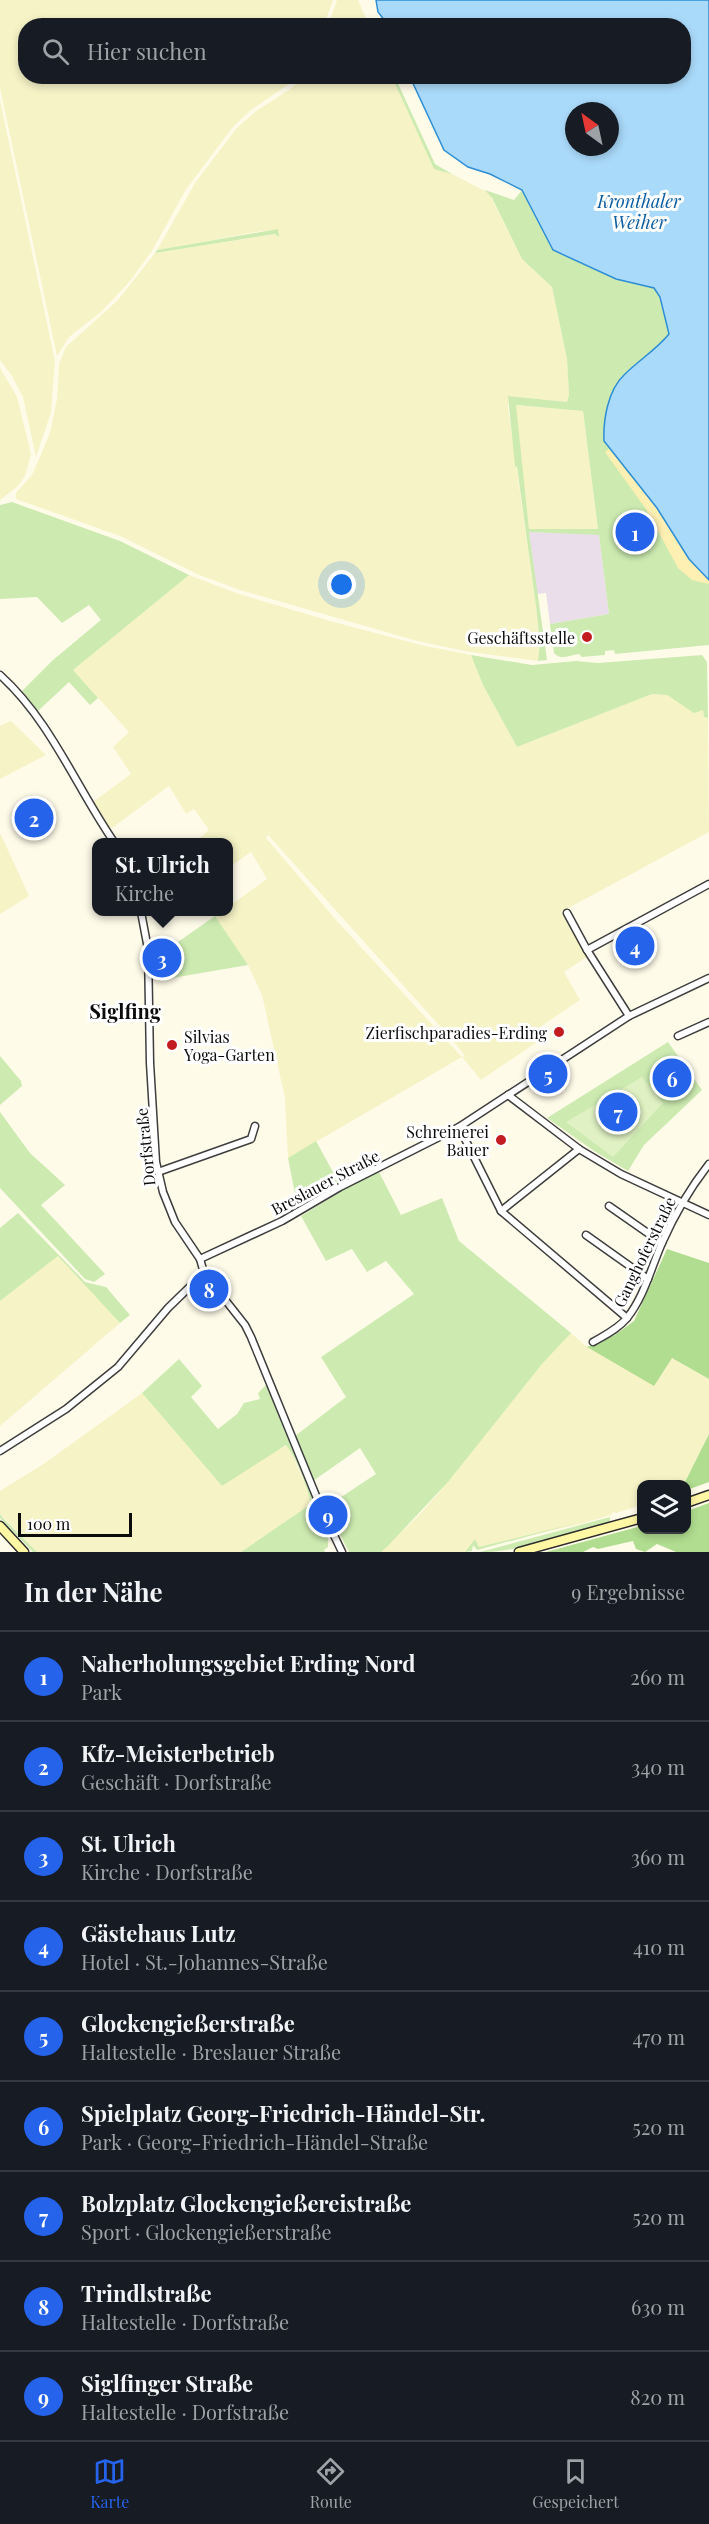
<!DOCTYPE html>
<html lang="de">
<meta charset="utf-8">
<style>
body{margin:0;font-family:"Playfair Display",serif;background:#242831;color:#f1f3f6}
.controls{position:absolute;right:18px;bottom:18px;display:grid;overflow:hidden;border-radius:12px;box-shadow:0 3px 9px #0003}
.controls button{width:54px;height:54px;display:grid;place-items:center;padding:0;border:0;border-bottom:2px solid #363941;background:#171b24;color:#f1f3f6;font:30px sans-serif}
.compass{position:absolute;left:565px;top:102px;width:54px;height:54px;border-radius:50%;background:#171b24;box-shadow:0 3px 9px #0003;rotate:327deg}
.scale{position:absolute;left:18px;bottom:15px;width:114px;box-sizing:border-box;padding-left:6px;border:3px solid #0b0b0b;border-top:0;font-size:16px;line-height:21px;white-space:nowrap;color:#0b0b0b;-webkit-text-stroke:4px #fff;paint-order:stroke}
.you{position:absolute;left:342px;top:585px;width:21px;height:21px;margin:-15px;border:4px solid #fff;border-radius:50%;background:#1a73e8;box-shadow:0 0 0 9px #1a73e833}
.badge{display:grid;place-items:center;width:39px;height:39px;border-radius:50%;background:#2563eb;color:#fff;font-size:20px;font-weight:700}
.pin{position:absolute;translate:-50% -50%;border:3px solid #fff;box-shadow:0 2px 6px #0006}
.popup{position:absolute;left:92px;top:838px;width:141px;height:78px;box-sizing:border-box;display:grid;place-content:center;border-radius:12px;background:#171b24;filter:drop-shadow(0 2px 4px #0005);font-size:20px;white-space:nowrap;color:#9ea1a6}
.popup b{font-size:22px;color:#f1f3f6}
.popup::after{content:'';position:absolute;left:50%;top:100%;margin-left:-12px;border:12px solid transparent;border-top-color:#171b24}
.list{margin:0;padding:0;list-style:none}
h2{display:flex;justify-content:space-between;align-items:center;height:78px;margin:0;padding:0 24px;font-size:26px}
h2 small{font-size:20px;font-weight:400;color:#9ea1a6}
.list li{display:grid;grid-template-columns:39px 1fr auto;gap:18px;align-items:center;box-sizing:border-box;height:90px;padding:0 24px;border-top:2px solid #363941}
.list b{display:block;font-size:22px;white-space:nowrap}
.list p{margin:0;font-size:20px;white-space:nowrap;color:#9ea1a6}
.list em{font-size:20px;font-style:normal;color:#9ea1a6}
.icon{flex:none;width:33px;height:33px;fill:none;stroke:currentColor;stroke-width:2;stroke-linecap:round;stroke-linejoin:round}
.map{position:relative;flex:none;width:709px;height:1552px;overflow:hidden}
.search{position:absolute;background:#171b24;box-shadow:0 3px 9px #0003;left:18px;right:18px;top:18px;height:66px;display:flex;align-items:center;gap:15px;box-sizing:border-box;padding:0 21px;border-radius:24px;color:#9ea1a6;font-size:22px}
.sheet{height:888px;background:#171b24}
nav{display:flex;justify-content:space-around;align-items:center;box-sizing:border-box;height:84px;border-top:2px solid #363941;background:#171b24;font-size:16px;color:#9ea1a6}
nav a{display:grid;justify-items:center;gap:3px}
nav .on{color:#2563eb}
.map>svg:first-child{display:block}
.industrial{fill:#eadeeb}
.farmland{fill:#f6f3c7;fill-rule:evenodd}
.green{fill:#cdebb1;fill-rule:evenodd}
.forest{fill:#b0dd8f}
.sand{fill:#feefb2}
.pitch{fill:#e0f2c3}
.water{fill:#aadafa;stroke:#2d8ed5;stroke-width:1.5;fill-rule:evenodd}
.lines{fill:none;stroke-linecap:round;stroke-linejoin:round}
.street-casing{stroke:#3e3e3e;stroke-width:9}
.secondary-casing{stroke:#2d2d2d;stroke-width:11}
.street{stroke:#fff;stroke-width:6}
.secondary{stroke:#fff7a4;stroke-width:8}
.poi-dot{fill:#c21c20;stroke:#fff;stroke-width:2}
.labels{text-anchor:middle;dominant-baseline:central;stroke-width:6;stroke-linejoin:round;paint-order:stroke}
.poi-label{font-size:16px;fill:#0b0b0b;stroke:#fff;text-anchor:end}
.street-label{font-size:16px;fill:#0b0b0b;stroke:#fff}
.water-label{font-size:18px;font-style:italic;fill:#0e5ea2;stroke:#fff}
.quarter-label{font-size:20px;font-weight:bold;fill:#0b0b0b;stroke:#fff}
</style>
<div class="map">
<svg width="709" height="1552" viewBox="0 0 709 1552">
<rect width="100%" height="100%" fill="#fffbe9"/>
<polygon class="industrial" points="529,532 599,534 609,614 550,624 546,593 537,594"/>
<g class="farmland">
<polygon points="0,0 333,0 324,25 26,26 26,76 299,77 251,110 232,128 185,191 152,251 130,281 101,312 69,337 57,356 0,88"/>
<polygon points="337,0 358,0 369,25 328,26"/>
<polygon points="304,77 392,77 434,168 452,174 489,193 522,259 552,287 567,359 569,395 567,402 509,396 508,407 536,606 540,643 538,661 470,652 417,641 240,590 199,575 120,536 16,499 16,493 32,475 50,433 57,399 59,364 66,347 118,300 155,253 276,234 278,236 278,230 262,231 157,250 195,183 236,129 256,111 289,90"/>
<polygon points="0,100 55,361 51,412 36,457 23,397 12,376 0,360"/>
<polygon points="0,368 17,397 31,454 25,476 18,486 0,500"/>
<polygon points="515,405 583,411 598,529 529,529"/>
<path d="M189 575 239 594 330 621 421 645 471 655 483 685 517 747 652 694 667 695 679 703 703 710 704 717 708 718 709 832 561 912 587 957 564 972 580 1000 534 1031 540 1040 481 1080 462 1057 288 1158 285 1098 262 995 248 965 215 916 221 912H228V907L267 879 251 852 228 868V842H202L199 839 209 830 194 809 186 814 169 786 112 828 108 827 93 802 131 774 113 747 129 732 73 670ZM268 835 455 1043 465 1056 462 1057 337 921 266 838Z"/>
<polygon points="11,721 46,755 0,779 0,726"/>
<polygon points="0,833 29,896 0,914"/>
<polygon points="58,1256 120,1323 0,1426 0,1301"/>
<polygon points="571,1333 587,1347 654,1385 672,1358 709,1379 709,1434 684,1484 642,1484 641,1505 616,1513 613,1512 611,1515 580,1524 479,1547 476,1541 465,1552 381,1552 420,1514 448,1482 542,1364"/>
<polygon points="142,1393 222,1486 270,1454 288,1445 305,1484 311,1504 241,1552 37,1552 0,1514 0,1491 45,1463"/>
</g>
<g class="green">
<polygon points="392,77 395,77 435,164 452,174 434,169"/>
<path d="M485 190 514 200 522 190 553 250 616 279 654 288 660 297 669 334 657 348 621 377 606 410C634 465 663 538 709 580V645L615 654 614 650 605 651V655L582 657 579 654C570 655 561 661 554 653L550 624 609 614 599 535 529 532 547 660 538 661 540 643 536 606 517 467 515 466 508 396 567 402 569 395 567 359 552 287 522 259 492 198ZM516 405 583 411 598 529H529Z"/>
<polygon points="278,229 279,237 275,234 155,253 157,250"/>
<polygon points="12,502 120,541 189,575 73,670 98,698 90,705 69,682 38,711 22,691 53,660 101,620 89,605 62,623 37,597 0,599 0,505"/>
<polygon points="471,655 532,665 576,661 598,663 702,655 707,662 708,718 704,717 703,710 694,713 667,695 652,694 517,747 483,685"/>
<polygon points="215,916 248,965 172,978 168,949"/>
<polygon points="668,1042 702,1090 644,1145 628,1171 594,1151 547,1118"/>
<polygon points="0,1056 21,1081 22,1086 0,1105"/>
<polygon points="0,1112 30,1153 65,1185 41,1205 105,1274 94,1282 85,1279 0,1188"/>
<polygon points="316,1141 339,1183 298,1209 288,1158"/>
<polygon points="379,1172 401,1215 442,1198 459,1241 571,1333 542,1364 448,1482 387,1547 381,1552 349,1552 326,1507 376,1474 360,1448 313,1481 295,1436 346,1397 321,1357 414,1294 386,1261 367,1272 352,1249 326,1261 301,1216 350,1186"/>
<polygon points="18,1213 85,1282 106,1287 130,1315 120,1323 58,1256 0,1301 0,1228"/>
<path d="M179 1359 202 1386 191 1397 218 1429 237 1414 244 1403 260 1399 258 1393 266 1385 328 1537V1547L324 1550 325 1552H241L311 1504C306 1484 298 1461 286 1445L222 1486 142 1393Z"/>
<polygon points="0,1514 3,1518 37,1552 33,1552 0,1518"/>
<path d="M610 1517V1522L601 1525C562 1536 521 1552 480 1552Z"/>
<polygon points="577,1523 477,1550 473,1545 472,1551 465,1552 475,1539 479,1547"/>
</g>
<g class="forest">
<polygon points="667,1249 709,1263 709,1379 672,1358 654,1386 587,1347 615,1335 634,1321"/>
<polygon points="709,1434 709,1482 687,1490 686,1484 684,1484"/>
<polygon points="709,1503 709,1552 676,1552 657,1544 645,1552 636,1549 633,1541 598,1549 593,1547 583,1552 546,1552 641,1526 642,1530 686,1530 687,1511"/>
</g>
<polygon class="sand" points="609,449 657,508 689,559 709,580 709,584 692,580 678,568 646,509 605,452"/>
<polygon class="pitch" points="642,1077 663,1103 613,1157 566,1122"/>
<path class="water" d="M376 0H709V580L689 559 657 508 604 441C603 420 608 390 624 375 639 360 656 350 669 334L660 297 654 288 616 279 553 250 522 190 490 174 468 167 444 150 410 77 684 76V26L388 25 378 12ZM574 111H610V147H574Z"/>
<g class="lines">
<g class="street-casing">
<g id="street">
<path d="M0 675C51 721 76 787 114 842"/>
<polyline points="141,912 148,949 150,1063 156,1162 163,1192 175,1222 200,1259 204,1273 245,1325 251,1337 321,1508 342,1552"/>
<polyline points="567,913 587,950 629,1016"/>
<polyline points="587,950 709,884"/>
<polyline points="678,1036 709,1022"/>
<polyline points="508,1095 579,1149 621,1174 709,1215"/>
<polyline points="459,1127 501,1211 627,1318"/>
<polyline points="158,1172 251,1139 255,1126"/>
<polyline points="609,1206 662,1243"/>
<polyline points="501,1211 579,1149"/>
<polyline points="586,1235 648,1279"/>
<polyline points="200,1259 282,1221 340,1187 459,1127 629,1016 709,978"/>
<path d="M593 1342C605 1335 618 1329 627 1318 644 1297 651 1268 662 1243 674 1216 690 1188 709 1164"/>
<polyline points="0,1451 66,1409 118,1367 168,1308 204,1273"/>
</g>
</g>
<g class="secondary-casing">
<g id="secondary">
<polyline points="686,1503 709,1495"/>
<polyline points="0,1526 24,1552"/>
<polyline points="519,1552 642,1518"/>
</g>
</g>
<use href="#street" class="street"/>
<use href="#secondary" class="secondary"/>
</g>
<g class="poi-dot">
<circle cx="587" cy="637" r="6"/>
<circle cx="559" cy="1032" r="6"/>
<circle cx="172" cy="1045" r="6"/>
<circle cx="501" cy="1140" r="6"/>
</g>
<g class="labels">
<g class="poi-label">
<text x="575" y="637">Geschäftsstelle</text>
<text x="547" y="1032">Zierfischparadies-Erding</text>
<text x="184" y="1036" text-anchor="start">Silvias<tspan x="184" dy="18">Yoga-Garten</tspan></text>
<text x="489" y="1131">Schreinerei<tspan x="489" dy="18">Bauer</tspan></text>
</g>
<g class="street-label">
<text transform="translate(145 1147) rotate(-96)">Dorfstraße</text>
<text transform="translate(325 1182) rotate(-28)">Breslauer Straße</text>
<text transform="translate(644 1252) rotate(-64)">Ganghoferstraße</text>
</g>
<g class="water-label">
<text x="639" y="201">Kronthaler<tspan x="639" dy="21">Weiher</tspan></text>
</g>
<g class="quarter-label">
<text x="125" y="1010">Siglfing</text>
</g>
</g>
</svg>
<div class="controls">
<button><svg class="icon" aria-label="layers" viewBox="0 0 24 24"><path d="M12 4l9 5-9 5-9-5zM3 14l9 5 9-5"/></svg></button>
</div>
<svg class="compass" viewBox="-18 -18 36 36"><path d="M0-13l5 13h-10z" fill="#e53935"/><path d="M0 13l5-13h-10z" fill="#9ea1a6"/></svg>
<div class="scale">100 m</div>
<div class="you"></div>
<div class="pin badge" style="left:635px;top:532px">1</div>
<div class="pin badge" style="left:34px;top:818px">2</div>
<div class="pin badge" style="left:162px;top:958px">3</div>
<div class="popup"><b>St. Ulrich</b>Kirche</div>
<div class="pin badge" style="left:635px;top:946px">4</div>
<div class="pin badge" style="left:548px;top:1074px">5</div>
<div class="pin badge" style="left:672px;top:1078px">6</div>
<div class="pin badge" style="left:618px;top:1112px">7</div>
<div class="pin badge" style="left:209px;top:1289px">8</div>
<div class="pin badge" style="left:328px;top:1515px">9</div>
<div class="search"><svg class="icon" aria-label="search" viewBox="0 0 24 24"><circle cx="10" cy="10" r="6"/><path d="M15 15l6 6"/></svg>Hier suchen</div>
</div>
<section class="sheet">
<h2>In der Nähe<small>9 Ergebnisse</small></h2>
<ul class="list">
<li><span class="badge">1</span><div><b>Naherholungsgebiet Erding Nord</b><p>Park</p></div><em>260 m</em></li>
<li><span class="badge">2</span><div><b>Kfz-Meisterbetrieb</b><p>Geschäft · Dorfstraße</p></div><em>340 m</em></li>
<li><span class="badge">3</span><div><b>St. Ulrich</b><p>Kirche · Dorfstraße</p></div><em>360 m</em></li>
<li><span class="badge">4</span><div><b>Gästehaus Lutz</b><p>Hotel · St.-Johannes-Straße</p></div><em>410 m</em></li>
<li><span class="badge">5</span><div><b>Glockengießerstraße</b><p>Haltestelle · Breslauer Straße</p></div><em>470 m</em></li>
<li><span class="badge">6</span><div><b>Spielplatz Georg-Friedrich-Händel-Str.</b><p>Park · Georg-Friedrich-Händel-Straße</p></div><em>520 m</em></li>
<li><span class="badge">7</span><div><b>Bolzplatz Glockengießereistraße</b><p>Sport · Glockengießerstraße</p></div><em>520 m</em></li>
<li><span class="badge">8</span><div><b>Trindlstraße</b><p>Haltestelle · Dorfstraße</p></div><em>630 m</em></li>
<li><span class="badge">9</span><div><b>Siglfinger Straße</b><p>Haltestelle · Dorfstraße</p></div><em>820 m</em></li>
</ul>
</section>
<nav>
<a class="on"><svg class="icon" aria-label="map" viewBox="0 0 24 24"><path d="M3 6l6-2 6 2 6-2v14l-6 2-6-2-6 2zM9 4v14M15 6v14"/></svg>Karte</a>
<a><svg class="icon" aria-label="directions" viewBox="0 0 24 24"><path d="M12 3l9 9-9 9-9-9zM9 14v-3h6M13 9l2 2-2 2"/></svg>Route</a>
<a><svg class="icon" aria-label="saved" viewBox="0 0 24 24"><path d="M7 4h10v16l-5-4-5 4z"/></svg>Gespeichert</a>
</nav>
